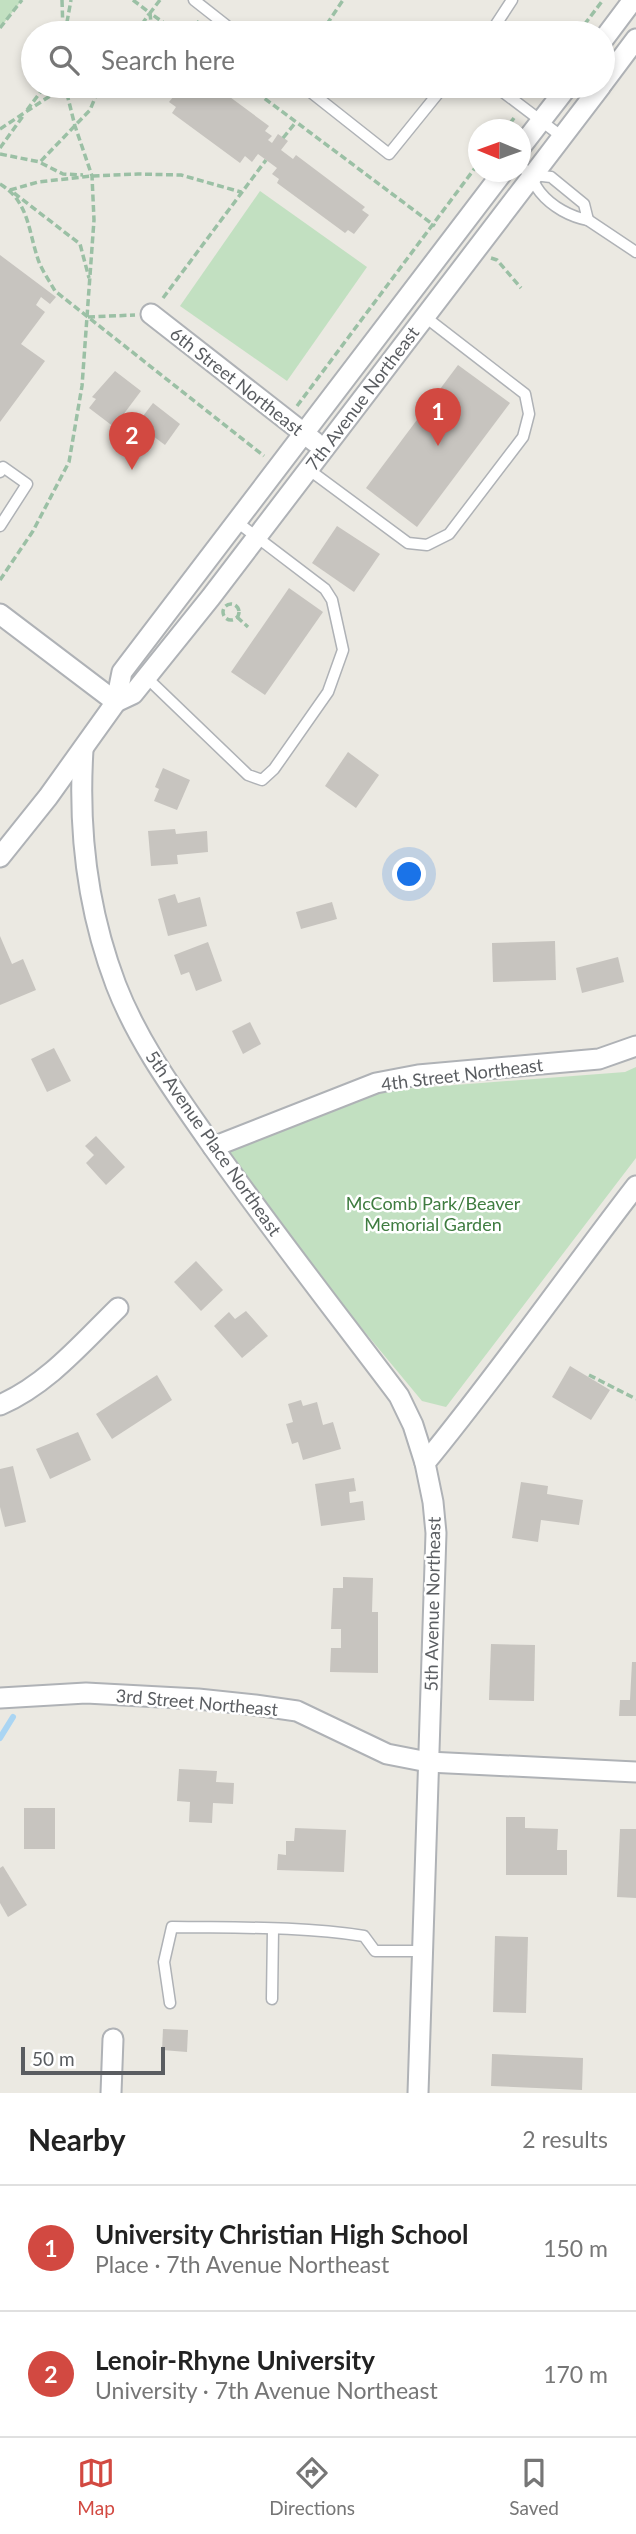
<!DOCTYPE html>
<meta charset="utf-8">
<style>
body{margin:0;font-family:Lato,sans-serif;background:#f6f6f6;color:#222}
.compass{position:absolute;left:468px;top:119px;width:63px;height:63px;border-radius:50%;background:#fff;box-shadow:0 4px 10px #0003;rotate:271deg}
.scale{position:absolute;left:21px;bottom:18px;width:144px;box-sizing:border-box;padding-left:7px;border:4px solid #5a5d61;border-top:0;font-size:19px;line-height:24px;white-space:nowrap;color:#5a5d61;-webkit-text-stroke:5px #fff;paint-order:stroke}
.you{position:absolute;left:410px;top:875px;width:24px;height:24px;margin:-18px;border:5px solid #fff;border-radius:50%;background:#1a73e8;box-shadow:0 0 0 10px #1a73e833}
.badge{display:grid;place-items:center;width:46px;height:46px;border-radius:50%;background:#d24941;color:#fff;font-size:23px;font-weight:700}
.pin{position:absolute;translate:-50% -58px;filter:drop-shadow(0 2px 4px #0008)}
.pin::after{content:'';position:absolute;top:37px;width:24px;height:21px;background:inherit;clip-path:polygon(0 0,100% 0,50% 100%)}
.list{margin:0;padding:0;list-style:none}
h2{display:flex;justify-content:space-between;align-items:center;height:91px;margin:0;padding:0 28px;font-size:30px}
h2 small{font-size:23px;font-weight:400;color:#767676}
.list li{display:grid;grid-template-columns:46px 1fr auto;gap:21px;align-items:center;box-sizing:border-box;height:126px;padding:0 28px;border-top:2px solid #e0e0e0}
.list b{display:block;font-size:26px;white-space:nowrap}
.list p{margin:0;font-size:23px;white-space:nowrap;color:#767676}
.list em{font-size:23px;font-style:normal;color:#767676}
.icon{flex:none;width:38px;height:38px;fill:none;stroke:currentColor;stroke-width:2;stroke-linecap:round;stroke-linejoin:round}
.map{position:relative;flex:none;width:636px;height:2093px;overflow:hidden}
.search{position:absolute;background:#fff;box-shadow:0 4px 10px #0003;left:21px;right:21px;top:21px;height:77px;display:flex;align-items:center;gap:18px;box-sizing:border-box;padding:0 24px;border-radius:38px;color:#767676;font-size:26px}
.sheet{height:343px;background:#fff}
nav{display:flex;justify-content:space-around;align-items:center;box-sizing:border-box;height:98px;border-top:2px solid #e0e0e0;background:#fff;font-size:19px;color:#767676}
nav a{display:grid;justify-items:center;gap:4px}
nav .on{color:#d24941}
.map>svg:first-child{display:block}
.green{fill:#c2e0c1}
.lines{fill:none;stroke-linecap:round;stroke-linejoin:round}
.stream{stroke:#aad5f3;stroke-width:6}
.building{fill:#c7c4bf}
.lane-casing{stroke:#afb2b6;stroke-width:13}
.street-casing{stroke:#afb2b6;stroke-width:23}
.path{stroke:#9bc0a5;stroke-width:3.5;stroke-dasharray:7 3.5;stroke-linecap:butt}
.lane{stroke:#fff;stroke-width:10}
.street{stroke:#fff;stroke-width:19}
.labels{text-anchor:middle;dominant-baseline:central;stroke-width:5;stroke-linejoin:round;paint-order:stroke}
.street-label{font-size:18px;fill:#5a5d61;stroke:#fff}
.park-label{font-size:18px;fill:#3f7c40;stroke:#fff}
</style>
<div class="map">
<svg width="636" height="2093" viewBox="0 0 636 2093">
<rect width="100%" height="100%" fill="#ebe9e2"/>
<g class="green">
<polygon points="0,0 22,0 0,28"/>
<polygon points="260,191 367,267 287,381 180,306"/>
<polygon points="636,1067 636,1158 446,1407 422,1401 219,1156 378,1091 625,1072"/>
</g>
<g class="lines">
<polyline class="stream" points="0,1738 13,1717"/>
</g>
<g class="building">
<polygon points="182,86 215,86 269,126 265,131 272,136 268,140 272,143 278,134 288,141 281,150 293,159 296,155 365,207 362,210 369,215 354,234 348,230 345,233 277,183 279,179 272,174 277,168 258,154 252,162 245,156 240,163 172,113 176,107 169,102"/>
<polygon points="0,255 56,297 50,304 41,297 36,305 45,312 21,344 45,361 0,422"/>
<polygon points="458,365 510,403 417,527 366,488"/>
<polygon points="115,371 141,391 114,427 89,408 96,399 92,397"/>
<polygon points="153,403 180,424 165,445 137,424"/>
<polygon points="337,526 380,554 354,592 312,563"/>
<polygon points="289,588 323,612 265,695 231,672"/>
<polygon points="348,752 379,775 356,808 325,786"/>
<polygon points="163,768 190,780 177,810 154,801 159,789 155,787"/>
<polygon points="175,829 176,834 207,831 208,852 177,855 178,864 151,866 148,831"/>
<polygon points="175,894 178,903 200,897 207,926 168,936 158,899"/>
<polygon points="332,902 337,919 301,929 296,912"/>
<polygon points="0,936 12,964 23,959 36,990 0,1005"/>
<polygon points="555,941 556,980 493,982 492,943"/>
<polygon points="208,942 222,981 196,991 189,972 181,975 174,955"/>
<polygon points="618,957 624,982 582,993 576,968"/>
<polygon points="250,1022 261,1044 243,1054 232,1031"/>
<polygon points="54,1048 71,1081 47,1092 31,1059"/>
<polygon points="96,1136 125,1167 106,1185 86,1163 94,1155 85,1146"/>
<polygon points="196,1261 223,1290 201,1311 174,1282"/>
<polygon points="246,1311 268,1336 242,1358 214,1326 229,1312 235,1319"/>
<polygon points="570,1366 610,1390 591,1420 552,1397"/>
<polygon points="157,1375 172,1400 112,1439 96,1414"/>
<polygon points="301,1400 303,1406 317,1402 323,1425 333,1422 341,1449 303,1460 298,1442 292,1444 286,1424 293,1422 288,1404"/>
<polygon points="78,1432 91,1460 50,1479 36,1449"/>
<polygon points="13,1466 26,1522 5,1527 0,1507 0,1469"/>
<polygon points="354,1478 356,1491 349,1492 350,1503 363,1501 365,1520 321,1526 315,1484"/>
<polygon points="521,1482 548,1486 547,1494 583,1500 579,1525 541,1520 538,1542 512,1538"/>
<polygon points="343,1577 373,1578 372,1612 378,1612 378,1673 330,1672 331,1648 341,1648 341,1629 331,1629 333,1588 343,1588"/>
<polygon points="491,1644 535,1645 534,1701 489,1700"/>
<polygon points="632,1662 636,1662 636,1716 619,1716 620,1700 630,1700"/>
<polygon points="179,1769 217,1771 216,1782 234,1783 233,1804 213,1803 212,1823 189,1822 190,1802 177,1801"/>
<rect x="24" y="1808" width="31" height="41"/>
<polygon points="506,1817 525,1817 525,1828 558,1829 557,1850 567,1850 567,1875 506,1875"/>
<polygon points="295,1828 346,1830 344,1872 277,1870 278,1854 286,1855 286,1841 294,1841"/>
<polygon points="620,1829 636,1829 636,1898 617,1897"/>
<polygon points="3,1866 27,1905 8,1917 0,1903 0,1868"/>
<polygon points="495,1936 528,1937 526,2013 493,2012"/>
<polygon points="163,2029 188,2030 187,2052 162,2050"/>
<polygon points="492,2054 583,2058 582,2090 491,2086"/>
</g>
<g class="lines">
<g class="lane-casing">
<g id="lane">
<polyline points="194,0 236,33"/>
<polyline points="498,33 493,29 512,0"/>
<polyline points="303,86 389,154 444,86"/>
<polyline points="495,86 561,136"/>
<path d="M520 165C533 176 532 182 540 192 552 207 571 217 588 220L584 204 551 177 534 175"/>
<polyline points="588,220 636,252"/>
<polyline points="308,469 408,543 427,545 449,534 523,437 529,414 525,394 424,316"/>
<polyline points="0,472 3,467 27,484 0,526"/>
<polyline points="147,678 248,775 262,780 274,769 328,692 343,650 332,600 325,589 237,522"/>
<polyline points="272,1999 273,1929"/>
<path d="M170 2003 164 1962 172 1927C236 1928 301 1926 364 1936L375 1951H422"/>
</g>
</g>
<g class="street-casing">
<g id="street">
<polyline points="603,40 633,0"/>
<polyline points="603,83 636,39"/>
<polyline points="520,148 568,86"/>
<polyline points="151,314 315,442"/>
<polyline points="0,614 116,702"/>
<polyline points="116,702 133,694 211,597 601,86"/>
<path d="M83 750C78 831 87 909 116 985 138 1042 174 1091 208 1140 269 1227 335 1311 399 1396L413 1425 425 1463"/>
<polyline points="0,857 48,797 116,702 122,672 503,172"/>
<polyline points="213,1147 376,1083 418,1075 599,1059 636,1046"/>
<path d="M0 1405C48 1384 82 1343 118 1308"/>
<polyline points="0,1698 86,1693 198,1699 255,1705 297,1711 387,1754 428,1762 636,1772"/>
<polyline points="111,2093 113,2039"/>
<path d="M418 2093 436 1533 433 1502 425 1463C499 1373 565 1278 636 1186"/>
</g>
</g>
<g class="path">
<polyline points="62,0 63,31"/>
<polyline points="133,0 150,13 152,33"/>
<polyline points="160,0 150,13 178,33"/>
<polyline points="0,28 22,0"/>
<polyline points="65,33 71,0"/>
<polyline points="136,33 149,14"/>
<polyline points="189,33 199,21"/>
<polyline points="321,33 343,0"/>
<polyline points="578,33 603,0"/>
<polyline points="172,86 178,90"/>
<polyline points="248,86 435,226"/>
<polyline points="531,95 538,86"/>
<polyline points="27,110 45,86"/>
<polyline points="0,129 65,86"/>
<polyline points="505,130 514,118"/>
<polyline points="283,138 296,122"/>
<polyline points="0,148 23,116"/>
<polyline points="0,154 40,162 90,110 100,86"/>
<polyline points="41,163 63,174 83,175"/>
<path d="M0 184C28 201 28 228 37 256 40 268 49 280 55 291L264 456"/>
<polyline points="10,190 38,182 92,176 138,174 181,175 241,192"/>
<polyline points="14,193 80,244 89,278"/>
<polyline points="491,258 497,260 521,288"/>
<polyline points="163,298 266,160"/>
<polyline points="88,317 135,315"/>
<polyline points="297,406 478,164"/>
<polyline points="0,580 33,531 69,462 82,386 94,220 92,176 75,126 65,86"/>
<circle cx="231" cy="612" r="8"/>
<polyline points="237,617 248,627"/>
<polyline points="589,1375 636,1399"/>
</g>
<use href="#lane" class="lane"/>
<use href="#street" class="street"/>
</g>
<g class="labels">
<g class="street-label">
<text transform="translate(237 381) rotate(38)">6th Street Northeast</text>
<text transform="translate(362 398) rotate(-53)">7th Avenue Northeast</text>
<text transform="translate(462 1074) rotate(-7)">4th Street Northeast</text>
<text transform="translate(214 1143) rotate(55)">5th Avenue Place Northeast</text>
<text transform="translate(432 1604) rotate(-89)">5th Avenue Northeast</text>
<text transform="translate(197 1702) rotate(5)">3rd Street Northeast</text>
</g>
<g class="park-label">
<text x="433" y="1203">McComb Park/Beaver<tspan x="433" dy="21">Memorial Garden</tspan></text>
</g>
</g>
</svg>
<svg class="compass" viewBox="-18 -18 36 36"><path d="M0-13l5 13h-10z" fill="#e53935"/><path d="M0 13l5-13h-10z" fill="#767676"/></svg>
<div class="scale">50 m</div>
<div class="you"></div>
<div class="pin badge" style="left:438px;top:446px">1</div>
<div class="pin badge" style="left:132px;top:470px">2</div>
<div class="search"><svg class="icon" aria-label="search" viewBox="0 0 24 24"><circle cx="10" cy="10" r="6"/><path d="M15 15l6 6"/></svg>Search here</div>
</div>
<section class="sheet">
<h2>Nearby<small>2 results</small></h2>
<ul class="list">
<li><span class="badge">1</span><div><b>University Christian High School</b><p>Place · 7th Avenue Northeast</p></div><em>150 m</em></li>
<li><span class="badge">2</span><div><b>Lenoir-Rhyne University</b><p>University · 7th Avenue Northeast</p></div><em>170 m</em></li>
</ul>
</section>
<nav>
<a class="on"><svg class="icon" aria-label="map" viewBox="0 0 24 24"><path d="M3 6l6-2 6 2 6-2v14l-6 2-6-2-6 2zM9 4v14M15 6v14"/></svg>Map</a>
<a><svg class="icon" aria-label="directions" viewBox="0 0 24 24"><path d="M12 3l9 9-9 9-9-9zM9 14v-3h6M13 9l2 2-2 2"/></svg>Directions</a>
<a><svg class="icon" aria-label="saved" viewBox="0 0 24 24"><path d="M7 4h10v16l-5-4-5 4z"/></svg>Saved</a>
</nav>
